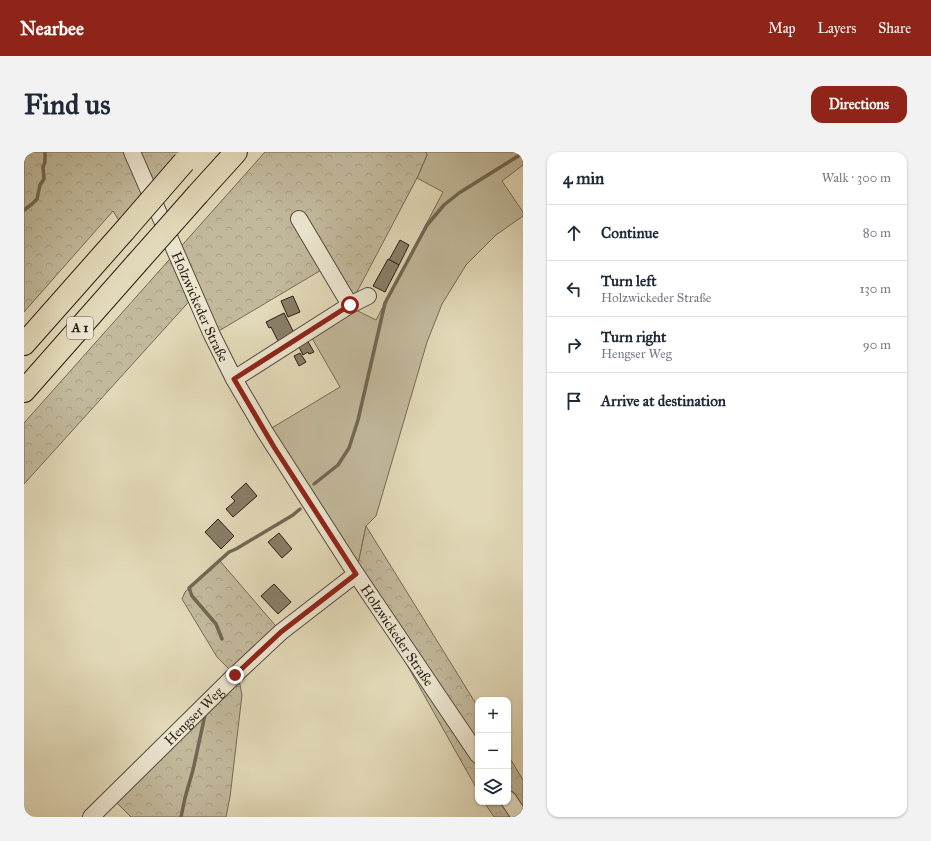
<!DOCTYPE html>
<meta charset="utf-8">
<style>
body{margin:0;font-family:"IM FELL Great Primer",serif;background:#f2f2f3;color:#1f2937}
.controls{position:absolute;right:12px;bottom:12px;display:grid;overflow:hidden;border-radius:8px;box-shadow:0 1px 3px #0004}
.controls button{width:36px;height:36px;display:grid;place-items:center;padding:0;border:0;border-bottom:1px solid #e0e1e3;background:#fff;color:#1f2937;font:20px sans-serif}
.stop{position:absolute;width:12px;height:12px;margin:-9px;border:3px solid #8f2418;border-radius:50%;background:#fff}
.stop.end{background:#8f2418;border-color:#fff;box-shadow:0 1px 4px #0008}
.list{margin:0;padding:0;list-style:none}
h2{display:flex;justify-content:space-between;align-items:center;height:52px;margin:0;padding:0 16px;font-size:17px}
h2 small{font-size:13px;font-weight:400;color:#747a83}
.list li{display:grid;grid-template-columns:26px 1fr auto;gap:12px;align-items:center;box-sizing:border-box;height:56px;padding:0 16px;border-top:1px solid #e0e1e3}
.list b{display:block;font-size:15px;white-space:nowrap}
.list p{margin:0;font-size:13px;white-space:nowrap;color:#747a83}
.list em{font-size:13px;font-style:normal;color:#747a83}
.icon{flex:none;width:22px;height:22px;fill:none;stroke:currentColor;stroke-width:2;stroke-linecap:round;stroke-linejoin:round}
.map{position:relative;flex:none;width:499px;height:665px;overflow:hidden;border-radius:12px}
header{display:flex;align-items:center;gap:24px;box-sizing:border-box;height:56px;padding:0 20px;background:#8f2418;color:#fff}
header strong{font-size:19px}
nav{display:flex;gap:22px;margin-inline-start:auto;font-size:14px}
.intro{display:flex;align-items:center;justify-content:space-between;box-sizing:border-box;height:96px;padding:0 24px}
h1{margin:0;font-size:28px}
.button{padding:10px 18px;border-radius:12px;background:#8f2418;color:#fff;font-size:14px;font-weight:700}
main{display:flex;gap:24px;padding:0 24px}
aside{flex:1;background:#fff;border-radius:12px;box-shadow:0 1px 3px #0004}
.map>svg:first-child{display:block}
.grass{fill:#c2b99c;stroke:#756a56}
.forest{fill:url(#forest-crowns);stroke:#756a56}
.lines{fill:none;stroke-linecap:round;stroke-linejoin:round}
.stream{stroke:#726753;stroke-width:3.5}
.building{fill:#897e68;stroke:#281c11}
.minor-casing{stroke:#564b3b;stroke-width:18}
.highway-casing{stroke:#281c11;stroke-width:24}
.minor{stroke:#ece6d1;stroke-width:16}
.highway{stroke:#e2d9b8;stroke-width:22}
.highway-bridge-casing{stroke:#281c11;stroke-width:24;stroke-linecap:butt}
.highway-bridge{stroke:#e2d9b8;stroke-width:22}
.route{stroke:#8f2418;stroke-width:5}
.labels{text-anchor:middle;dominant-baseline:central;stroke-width:3.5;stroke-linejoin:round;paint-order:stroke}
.shield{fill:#ece6d1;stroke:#63594b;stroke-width:1}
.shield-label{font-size:13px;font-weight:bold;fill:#281c11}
.street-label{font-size:14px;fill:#281c11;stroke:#ece6d1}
</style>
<header>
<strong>Nearbee</strong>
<nav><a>Map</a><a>Layers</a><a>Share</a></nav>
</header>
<div class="intro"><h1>Find us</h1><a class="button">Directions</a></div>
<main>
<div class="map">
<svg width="499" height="665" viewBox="0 0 499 665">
<defs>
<pattern id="forest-crowns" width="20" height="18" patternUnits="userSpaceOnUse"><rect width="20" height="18" fill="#c2b99c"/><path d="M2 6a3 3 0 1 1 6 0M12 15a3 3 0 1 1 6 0" fill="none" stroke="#a79e85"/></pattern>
</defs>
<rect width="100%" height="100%" fill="#e2d9b8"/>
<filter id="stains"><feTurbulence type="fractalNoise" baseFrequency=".005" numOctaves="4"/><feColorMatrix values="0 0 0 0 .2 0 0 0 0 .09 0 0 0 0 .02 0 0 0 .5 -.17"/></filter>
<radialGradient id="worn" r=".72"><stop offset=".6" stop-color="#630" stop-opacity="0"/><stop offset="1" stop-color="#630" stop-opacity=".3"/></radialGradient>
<polygon class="grass" points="402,0 499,0 499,13 478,29 499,60 499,64 472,83 442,113 418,152 403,190 352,364 342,374 332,422 241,280 316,235 285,181 328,156 352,168 419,40 393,26 403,3"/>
<g class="forest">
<polygon points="0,0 156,0 160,10 101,78 89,59 0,160"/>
<polygon points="241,0 402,0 403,3 393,26 326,153 304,114 188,183 170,144 0,332 0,271"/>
<polygon points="342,374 454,555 454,639 332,422"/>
<polygon points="196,409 257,480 215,528 218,543 206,645 202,665 107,665 87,645 211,523 193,505 158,447 161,440"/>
<polygon points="484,603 499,628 499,665 470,665 460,650 484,650"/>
</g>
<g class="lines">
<g class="stream">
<polyline points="0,58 8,52 13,47 16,33 20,27 19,15 21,10 21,0"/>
<polyline points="290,332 314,313 325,296 334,268 361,151 403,73 420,53 435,41 499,1"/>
<polyline points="198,487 192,472 168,444 165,436 205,400 212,397 269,363 276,357"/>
<polyline points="157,665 161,646 169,618 181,563"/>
</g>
</g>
<g class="building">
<polygon points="376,88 385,93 375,113 365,108"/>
<polygon points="364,107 375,113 361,140 349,134"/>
<polygon points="269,144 276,160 264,165 257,149"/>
<polygon points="260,161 271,183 255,191 247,175 245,176 242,170"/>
<polygon points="283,188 290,200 285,202 284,200 279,203 274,193"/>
<polygon points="276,201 282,210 275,214 270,204"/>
<polygon points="222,331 233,344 209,365 202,357 211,349 207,345"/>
<polygon points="194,367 210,384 197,397 181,380"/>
<polygon points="255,381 268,397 258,406 244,390"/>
<polygon points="250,432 267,450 254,462 237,444"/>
</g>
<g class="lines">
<g class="minor-casing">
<g id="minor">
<path id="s1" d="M108 0 188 183 210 227 241 280 332 422 454 603"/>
<polyline points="275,67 326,153"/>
<polyline points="210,227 326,153 344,144"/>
<polyline points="484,647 496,665"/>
<path id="s2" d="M67 665 211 523 257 480 332 422"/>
</g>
</g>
<g class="highway-casing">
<g id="highway">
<polyline points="174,42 212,0"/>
<polyline points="0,192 101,78"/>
<polyline points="0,239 112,112"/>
</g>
</g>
<use href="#minor" class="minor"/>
<use href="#highway" class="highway"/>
<g class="highway-bridge-casing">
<g id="highway-bridge">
<polyline points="101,78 160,10"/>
<polyline points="112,112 174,42"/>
</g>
</g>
<use href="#highway-bridge" class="highway-bridge"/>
</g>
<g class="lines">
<polyline class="route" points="211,523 257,480 332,422 250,295 210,227 326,153"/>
</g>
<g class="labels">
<rect class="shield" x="43" y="165" width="26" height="22" rx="3"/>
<g class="shield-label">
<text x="56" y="176">A 1</text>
</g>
<g class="street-label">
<text stroke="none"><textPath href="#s1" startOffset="169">Holzwickeder Straße</textPath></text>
<text stroke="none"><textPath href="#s1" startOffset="553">Holzwickeder Straße</textPath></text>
<text stroke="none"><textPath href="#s2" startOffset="144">Hengser Weg</textPath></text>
</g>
</g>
<rect width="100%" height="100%" filter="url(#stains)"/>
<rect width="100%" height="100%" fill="url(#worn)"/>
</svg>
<div class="controls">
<button>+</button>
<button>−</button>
<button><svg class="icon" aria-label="layers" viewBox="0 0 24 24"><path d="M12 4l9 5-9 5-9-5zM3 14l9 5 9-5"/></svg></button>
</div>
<div class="stop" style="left:326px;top:153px"></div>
<div class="stop end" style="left:211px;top:523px"></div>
</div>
<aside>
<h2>4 min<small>Walk · 300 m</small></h2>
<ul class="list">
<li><svg class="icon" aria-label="ahead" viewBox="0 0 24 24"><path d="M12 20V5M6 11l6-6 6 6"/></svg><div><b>Continue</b></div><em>80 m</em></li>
<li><svg class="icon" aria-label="left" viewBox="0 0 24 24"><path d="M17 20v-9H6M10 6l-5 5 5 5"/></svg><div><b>Turn left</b><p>Holzwickeder Straße</p></div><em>130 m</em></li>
<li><svg class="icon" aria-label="right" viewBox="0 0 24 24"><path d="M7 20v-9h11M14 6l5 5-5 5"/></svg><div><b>Turn right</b><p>Hengser Weg</p></div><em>90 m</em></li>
<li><svg class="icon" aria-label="arrive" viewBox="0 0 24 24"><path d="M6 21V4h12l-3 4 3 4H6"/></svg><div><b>Arrive at destination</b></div></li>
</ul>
</aside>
</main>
